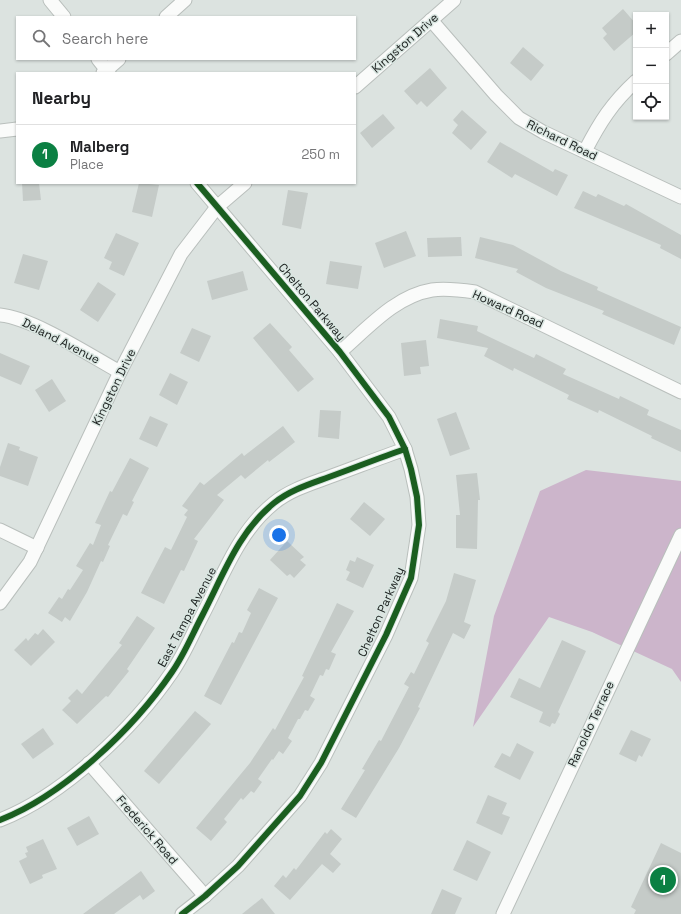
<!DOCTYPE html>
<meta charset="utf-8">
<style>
body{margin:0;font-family:"Space Grotesk",sans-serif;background:#f6f6f6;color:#202124}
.controls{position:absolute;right:12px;top:12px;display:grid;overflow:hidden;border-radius:0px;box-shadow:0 1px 3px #0004}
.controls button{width:36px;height:36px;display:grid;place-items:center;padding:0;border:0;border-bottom:1px solid #e0e0e0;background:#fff;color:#202124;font:20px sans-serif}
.you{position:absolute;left:279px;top:535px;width:14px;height:14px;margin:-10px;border:3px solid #fff;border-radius:50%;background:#1a73e8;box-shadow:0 0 0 6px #1a73e833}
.badge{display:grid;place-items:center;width:26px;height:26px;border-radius:50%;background:#0b8043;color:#fff;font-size:13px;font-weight:700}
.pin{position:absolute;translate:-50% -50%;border:2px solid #fff;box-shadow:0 1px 4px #0006}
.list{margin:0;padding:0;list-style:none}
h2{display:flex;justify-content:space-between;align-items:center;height:52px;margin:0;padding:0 16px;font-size:17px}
h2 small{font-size:13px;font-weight:400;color:#757577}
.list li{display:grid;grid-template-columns:26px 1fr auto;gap:12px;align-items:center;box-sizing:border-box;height:60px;padding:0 16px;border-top:1px solid #e0e0e0}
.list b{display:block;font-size:15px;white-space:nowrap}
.list p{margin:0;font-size:13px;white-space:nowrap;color:#757577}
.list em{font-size:13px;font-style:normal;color:#757577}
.icon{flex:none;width:22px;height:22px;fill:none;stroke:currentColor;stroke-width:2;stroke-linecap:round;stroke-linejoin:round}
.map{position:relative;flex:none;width:681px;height:914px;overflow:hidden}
.search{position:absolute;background:#fff;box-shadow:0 1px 3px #0004;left:16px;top:16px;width:340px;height:44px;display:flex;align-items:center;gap:10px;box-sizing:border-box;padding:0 14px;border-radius:0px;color:#757577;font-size:15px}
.panel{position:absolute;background:#fff;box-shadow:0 1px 3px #0004;left:16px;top:72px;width:340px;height:112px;border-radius:0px}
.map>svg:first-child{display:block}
.forest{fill:#ccb5cb}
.building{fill:#c5cbc8}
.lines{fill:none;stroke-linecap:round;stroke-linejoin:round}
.minor-casing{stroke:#b9bfbc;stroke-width:15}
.minor{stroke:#fafbfa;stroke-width:13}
.cycleway-casing{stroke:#d9e6e1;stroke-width:8}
.cycleway{stroke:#1b5e20;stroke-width:6}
.labels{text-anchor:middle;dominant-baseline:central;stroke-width:3;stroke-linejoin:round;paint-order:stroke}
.street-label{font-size:12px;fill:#191d1c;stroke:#d9e6e1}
</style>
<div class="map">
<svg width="681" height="914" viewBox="0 0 681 914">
<rect width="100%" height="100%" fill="#dce3e0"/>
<polygon class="forest" points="586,470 681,481 681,682 672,669 592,632 549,617 473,727 494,616 540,491"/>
<g class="building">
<polygon points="623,9 636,24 636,32 614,51 603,38 607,34 602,28"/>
<polygon points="523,47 544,65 531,81 510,63"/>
<polygon points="430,68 447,88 427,107 421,101 417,105 404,91"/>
<polygon points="462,110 487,132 471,150 452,133 458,125 453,120"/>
<polygon points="383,114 395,128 372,148 360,133"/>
<polygon points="500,142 553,172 555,169 568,175 557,196 515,174 512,178 487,162"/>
<polygon points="22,183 39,183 41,200 23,201"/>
<polygon points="139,183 159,185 152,217 132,212"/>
<polygon points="288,190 308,193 301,229 282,225"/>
<polygon points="583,191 596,197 598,194 624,206 626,204 681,235 681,259 660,248 661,245 574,208"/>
<polygon points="406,231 416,256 384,268 375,243"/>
<polygon points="116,233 139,243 124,276 109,269 112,262 104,258"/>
<polygon points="461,237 462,256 428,257 427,238"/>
<polygon points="480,237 513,245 561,271 598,287 597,290 681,327 674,345 602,314 604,311 546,288 516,272 518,269 475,258"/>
<polygon points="23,254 48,261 39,290 14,283"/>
<polygon points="330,261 362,266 358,289 326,284"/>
<polygon points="243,271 248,290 212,300 207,281"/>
<polygon points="98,282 116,294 98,322 80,310"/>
<polygon points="440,319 478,326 477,331 534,358 536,354 566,369 563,374 619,399 620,396 649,410 647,415 681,430 681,452 651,438 652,436 599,410 598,413 567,399 569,395 514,368 513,371 484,356 488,348 437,338"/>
<polygon points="270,323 292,347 289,350 314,379 298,392 253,338"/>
<polygon points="192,328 211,336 199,362 180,353"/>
<polygon points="426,340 429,366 420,367 421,374 404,376 401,343"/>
<polygon points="0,353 30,366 21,385 0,376"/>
<polygon points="170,373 188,382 177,405 159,395"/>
<polygon points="52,379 66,401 49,412 35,390"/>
<polygon points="320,410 341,411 339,439 318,437"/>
<polygon points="456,412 470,449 450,456 437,419"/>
<polygon points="150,416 168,424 157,447 139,439"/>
<polygon points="283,426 295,442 269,462 268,460 245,479 241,475 217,495 224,500 194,539 198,541 184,571 181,570 164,604 141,593 165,547 171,550 187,517 184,515 188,510 182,506 200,482 204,485 242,453 244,456"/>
<polygon points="8,443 20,447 19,450 38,457 28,486 0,476 0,467"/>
<polygon points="130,458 149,468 132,501 134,502 127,516 123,514 108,545 110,546 103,562 101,561 87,592 70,621 65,617 62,622 48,613 59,597 62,599 68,589 70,590 83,570 76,566 90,543 93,545 101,525 95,523 110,491 112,492"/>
<polygon points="477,473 480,500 478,500 477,549 456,548 456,515 460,515 456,475"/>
<polygon points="364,502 385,519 370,536 350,519"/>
<polygon points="287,541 304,557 300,560 306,565 294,578 290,574 287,576 270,560"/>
<polygon points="357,557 374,565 363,588 346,580 350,572 346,570 350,560 355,562"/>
<polygon points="454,573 476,580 464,622 471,625 464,639 453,633 418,707 420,708 399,748 356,818 341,809 365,770 362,769 379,740 381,741 409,687 404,684 411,672 414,674 429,643 426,641 446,601"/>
<polygon points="259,588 278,598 221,705 204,696 232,642 234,643 239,632 242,633 251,613 247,610"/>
<polygon points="337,603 354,611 331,652 336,654 329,670 326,669 323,676 320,675 310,696 315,699 308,711 305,710 300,719 298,719 288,738 292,741 283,754 279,751 273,760 272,759 258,779 262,782 254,793 251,791 243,800 241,798 224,819 227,822 211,841 196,828 250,763 273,728 275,730 304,677 302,676"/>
<polygon points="137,616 155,628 127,669 129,671 108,697 106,696 77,724 62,710 71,701 68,698 77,689 82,694 122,645 119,643"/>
<polygon points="43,629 55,642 31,666 14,650 26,638 28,641 35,633 38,635"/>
<polygon points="562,640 586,651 558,712 560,714 555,724 552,723 550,727 539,722 543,712 510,697 519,678 540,688"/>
<polygon points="195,711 211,724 159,784 144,771"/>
<polygon points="43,728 54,744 33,759 21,744"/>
<polygon points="631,730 651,739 642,757 639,755 636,762 619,754"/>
<polygon points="517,743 534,752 520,780 494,767 502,753 510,757"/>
<polygon points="488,795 507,803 502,814 510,817 502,835 476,823"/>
<polygon points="89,816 99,834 77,846 67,828"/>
<polygon points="331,829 342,839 330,854 341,864 333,873 322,864 290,900 274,886 283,875 286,878 294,868 296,870 325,832 327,834"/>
<polygon points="43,839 57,869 42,875 43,878 30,884 19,861 27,857 25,853 28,852 26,847"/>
<polygon points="467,840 491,852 477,881 453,870"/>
<polygon points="661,843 681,853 681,914 634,914 636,910 631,907"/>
<polygon points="141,871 155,891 143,900 140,895 114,914 83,914"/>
<polygon points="442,889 462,898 455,914 431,914"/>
<polygon points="262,898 275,914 242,914"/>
</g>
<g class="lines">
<g class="minor-casing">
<g id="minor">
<polyline points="50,0 64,17"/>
<polyline points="166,17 185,0"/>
<polyline points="431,20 496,95 519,118 543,132 681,197"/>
<polyline points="666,54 681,41"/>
<polyline points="98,59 109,73"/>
<polyline points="103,73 119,59"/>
<polyline points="355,87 454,0"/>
<polyline points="0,131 17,129"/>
<path d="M585 151C600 122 612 103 636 81"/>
<path d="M0 315C33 318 89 355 120 372"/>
<path d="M340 352C367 329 395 296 432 290 446 288 461 290 475 292L681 392"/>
<polyline points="0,530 37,548"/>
<polyline points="0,603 30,562 120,372 181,254 217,207 245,183"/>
<polyline points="89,763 205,896"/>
<path d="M0 820C64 795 134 728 172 672 184 655 192 635 202 616 223 576 238 532 274 503 290 490 310 484 329 477 354 468 379 458 405 449"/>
<polyline points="182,914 205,896 238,866 300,796 321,763 386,635 411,578 419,525 417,497 411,469 405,449 389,417 340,352 197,183"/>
<polyline points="503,914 681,535"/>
</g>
</g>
<use href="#minor" class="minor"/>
<g class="cycleway-casing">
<g id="cycleway">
<path d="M0 820C64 795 134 728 172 672 184 655 192 635 202 616 223 576 238 532 274 503 290 490 310 484 329 477 354 468 379 458 405 449"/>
<polyline points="182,914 205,896 238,866 300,796 321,763 386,635 411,578 419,525 417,497 411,469 405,449 389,417 340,352 197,183"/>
</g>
</g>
<use href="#cycleway" class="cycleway"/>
</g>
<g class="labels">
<g class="street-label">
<text transform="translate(405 43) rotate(-41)">Kingston Drive</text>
<text transform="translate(562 140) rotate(26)">Richard Road</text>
<text transform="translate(312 302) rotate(50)">Chelton Parkway</text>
<text transform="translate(508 309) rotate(24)">Howard Road</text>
<text transform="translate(61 341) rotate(27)">Deland Avenue</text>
<text transform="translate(114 387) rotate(-64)">Kingston Drive</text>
<text transform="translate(381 612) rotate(-66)">Chelton Parkway</text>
<text transform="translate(187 617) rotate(-62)">East Tampa Avenue</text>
<text transform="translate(591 724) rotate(-65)">Ranoldo Terrace</text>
<text transform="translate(147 830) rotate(49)">Frederick Road</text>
</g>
</g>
</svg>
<div class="controls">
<button>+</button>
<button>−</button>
<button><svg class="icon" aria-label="locate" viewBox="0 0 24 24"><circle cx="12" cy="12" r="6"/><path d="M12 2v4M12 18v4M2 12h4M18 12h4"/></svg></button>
</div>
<div class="you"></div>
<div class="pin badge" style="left:663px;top:880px">1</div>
<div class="search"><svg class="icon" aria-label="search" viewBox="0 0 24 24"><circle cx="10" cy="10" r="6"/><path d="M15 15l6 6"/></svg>Search here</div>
<section class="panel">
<h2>Nearby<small></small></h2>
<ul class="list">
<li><span class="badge">1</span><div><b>Malberg</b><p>Place</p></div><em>250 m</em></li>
</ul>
</section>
</div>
